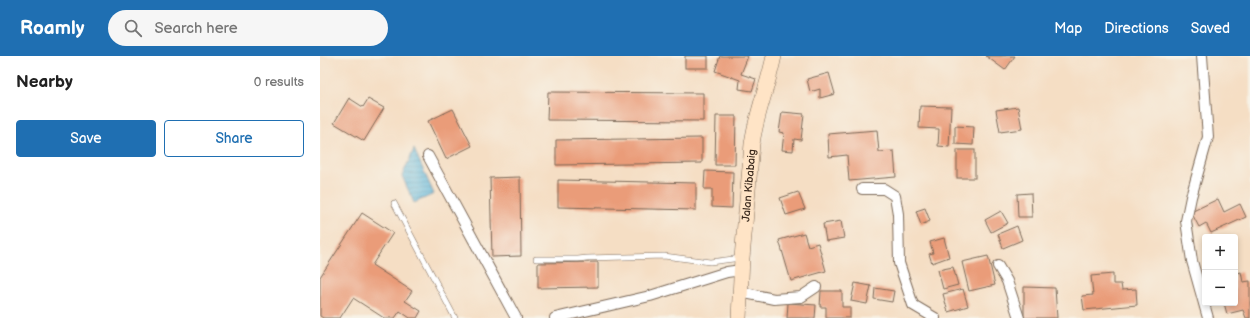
<!DOCTYPE html>
<meta charset="utf-8">
<style>
body{margin:0;font-family:"Balsamiq Sans",sans-serif;background:#f6f6f6;color:#222}
.controls{position:absolute;right:12px;bottom:12px;display:grid;overflow:hidden;border-radius:4px;box-shadow:0 2px 6px #0003}
.controls button{width:36px;height:36px;display:grid;place-items:center;padding:0;border:0;border-bottom:1px solid #e0e0e0;background:#fff;color:#222;font:20px sans-serif}
.list{margin:0;padding:0;list-style:none}
h2{display:flex;justify-content:space-between;align-items:center;height:52px;margin:0;padding:0 16px;font-size:17px}
h2 small{font-size:13px;font-weight:400;color:#767676}
.actions{display:flex;gap:8px;padding:12px 16px}
.actions a{flex:1;padding:9px 0;border:1px solid #1f6fb2;border-radius:4px;text-align:center;font-size:14px;color:#1f6fb2}
.actions .main{background:#1f6fb2;color:#fff}
.icon{flex:none;width:22px;height:22px;fill:none;stroke:currentColor;stroke-width:2;stroke-linecap:round;stroke-linejoin:round}
.map{position:relative;flex:none;width:930px;height:262px;overflow:hidden}
header{display:flex;align-items:center;gap:24px;box-sizing:border-box;height:56px;padding:0 20px;background:#1f6fb2;color:#fff}
header strong{font-size:19px}
nav{display:flex;gap:22px;margin-inline-start:auto;font-size:14px}
.search{width:280px;height:36px;background:#f6f6f6;display:flex;align-items:center;gap:10px;box-sizing:border-box;padding:0 14px;border-radius:22px;color:#767676;font-size:15px}
main{display:flex}
aside{flex:1;background:#fff}
.map>svg:first-child{display:block}
.water{fill:url(#water-rules);stroke:#4c707c}
.building{fill:#ea9c79}
.lines{fill:none;stroke-linecap:round;stroke-linejoin:round}
.lane-casing{stroke:#7c6958;stroke-width:6}
.street-casing{stroke:#7c6958;stroke-width:12}
.secondary-casing{stroke:#7c6958;stroke-width:16}
.lane{stroke:#fff;stroke-width:5}
.street{stroke:#fff;stroke-width:10}
.secondary{stroke:#ffe4c6;stroke-width:15}
.labels{text-anchor:middle;dominant-baseline:central;stroke-width:3;stroke-linejoin:round;paint-order:stroke}
.street-label{font-size:11px;fill:#3b2a1e;stroke:#f7f3e8}
</style>
<header>
<strong>Roamly</strong>
<div class="search"><svg class="icon" aria-label="search" viewBox="0 0 24 24"><circle cx="10" cy="10" r="6"/><path d="M15 15l6 6"/></svg>Search here</div>
<nav><a>Map</a><a>Directions</a><a>Saved</a></nav>
</header>
<main>
<aside>
<h2>Nearby<small>0 results</small></h2>
<ul class="list">
</ul>
<div class="actions"><a class="main">Save</a><a>Share</a></div>
</aside>
<div class="map">
<svg width="930" height="262" viewBox="0 0 930 262">
<defs>
<pattern id="water-rules" width="6" height="5" patternUnits="userSpaceOnUse"><rect width="6" height="5" fill="#5db5da"/><path d="M0 2.5h6" fill="none" stroke="#4e93b0"/></pattern>
</defs>
<rect width="100%" height="100%" fill="#f7f3e8"/>
<filter id="ink" filterUnits="userSpaceOnUse"><feTurbulence type="fractalNoise" baseFrequency=".025" numOctaves="2"/><feDisplacementMap in="SourceGraphic" scale="8" xChannelSelector="R" yChannelSelector="G"/><feConvolveMatrix kernelMatrix="1 2 1 2 8 2 1 2 1" color-interpolation-filters="sRGB"/></filter>
<filter id="wash" filterUnits="userSpaceOnUse"><feTurbulence type="fractalNoise" baseFrequency=".012" numOctaves="4" result="noise"/><feDisplacementMap in="SourceGraphic" scale="16" xChannelSelector="R" yChannelSelector="G"/><feGaussianBlur stdDeviation="0.9" result="paint"/><feColorMatrix in="noise" values="0 0 0 0 0 0 0 0 0 0 0 0 0 0 0 0 0 1.4 0 .05"/><feComposite in="paint" operator="in"/></filter>
<g filter="url(#wash)">
<rect width="100%" height="100%" fill="#f5dec4"/>
<polygon class="water" points="94,93 114,138 94,147 82,120"/>
<g id="blocks">
<g class="building">
<rect x="365" y="0" width="23" height="12"/>
<polygon points="400,0 428,0 421,18 436,23 432,35 419,33 420,24 395,15"/>
<polygon points="666,0 695,0 685,14"/>
<polygon points="509,17 515,38 500,42 500,33 490,36 487,23"/>
<polygon points="228,36 383,37 383,65 227,64"/>
<polygon points="29,42 43,51 48,43 64,52 44,85 14,67"/>
<polygon points="600,50 631,51 629,91 618,90 619,73 599,72"/>
<polygon points="698,51 702,73 680,76 676,54"/>
<polygon points="133,53 152,90 126,103 108,65"/>
<polygon points="462,56 484,58 481,84 474,83 473,95 462,94 464,77 459,76"/>
<polygon points="396,60 416,60 415,109 395,109"/>
<polygon points="635,70 654,71 653,89 635,88"/>
<polygon points="557,74 559,96 574,95 576,121 529,125 527,99 509,101 508,78"/>
<polygon points="382,82 382,107 236,109 236,84"/>
<rect x="637" y="94" width="18" height="28"/>
<polygon points="385,115 413,116 412,152 392,151 392,133 384,133"/>
<polygon points="200,121 201,200 172,201 170,122"/>
<polygon points="238,124 376,127 376,154 238,151"/>
<polygon points="478,136 485,153 466,159 460,142"/>
<polygon points="711,137 712,161 698,161 697,138"/>
<polygon points="898,143 904,156 920,148 926,161 891,177 886,167 879,171 871,156"/>
<polygon points="605,152 610,165 601,169 596,155"/>
<polygon points="681,155 688,167 671,176 665,164"/>
<polygon points="42,157 73,177 52,209 92,235 85,245 101,255 97,262 90,262 80,255 75,262 64,262 33,242 20,262 3,262 0,260 0,221"/>
<polygon points="521,165 524,182 506,185 503,168"/>
<polygon points="697,170 702,184 683,192 678,178"/>
<polygon points="484,177 488,190 498,187 506,215 471,225 459,184"/>
<polygon points="624,182 629,201 612,207 609,198 613,197 610,186"/>
<polygon points="668,200 675,229 649,235 642,206"/>
<polygon points="278,206 278,231 218,232 218,207"/>
<polygon points="633,211 638,229 623,233 618,214"/>
<polygon points="921,216 923,226 930,225 930,262 926,262 923,254 907,258 904,247 915,247 915,218"/>
<polygon points="793,218 793,228 801,228 802,234 816,233 817,249 764,254 762,240 773,239 771,220"/>
<polygon points="535,227 551,230 547,248 531,245"/>
<polygon points="704,231 735,232 737,262 704,262"/>
<polygon points="555,232 574,235 572,246 554,243"/>
<polygon points="643,233 648,250 628,256 623,238"/>
<polygon points="501,235 522,235 522,251 530,251 530,262 506,262 506,251 500,251"/>
<polygon points="468,247 496,249 495,262 467,262"/>
</g>
</g>
</g>
<g filter="url(#ink)">
<use href="#blocks" fill-opacity="0" stroke="#7c6958" stroke-width="1"/>
<g class="lines">
<g class="lane-casing">
<g id="lane">
<polyline points="74,147 135,262"/>
<polyline points="216,203 258,203 267,202 344,200 390,206 421,202"/>
</g>
</g>
<g class="street-casing">
<g id="street">
<polyline points="882,0 888,81 871,141 866,165 872,205 888,262"/>
<polyline points="108,100 196,262"/>
<polyline points="542,133 564,133 575,140 578,158 579,207 593,249 615,262"/>
<polyline points="678,210 687,225 699,262"/>
<polyline points="420,236 454,243 481,241 496,231"/>
<polyline points="235,262 330,240 407,216 421,214"/>
</g>
</g>
<g class="secondary-casing">
<g id="secondary">
<path id="s1" d="M419 262 422 202 432 88C436 58 448 30 454 0"/>
</g>
</g>
<use href="#lane" class="lane"/>
<use href="#street" class="street"/>
<use href="#secondary" class="secondary"/>
</g>
</g>
<g class="labels">
<g class="street-label">
<text stroke="none"><textPath href="#s1" startOffset="133">Jalan Kibabaig</textPath></text>
</g>
</g>
</svg>
<div class="controls">
<button>+</button>
<button>−</button>
</div>
</div>
</main>
